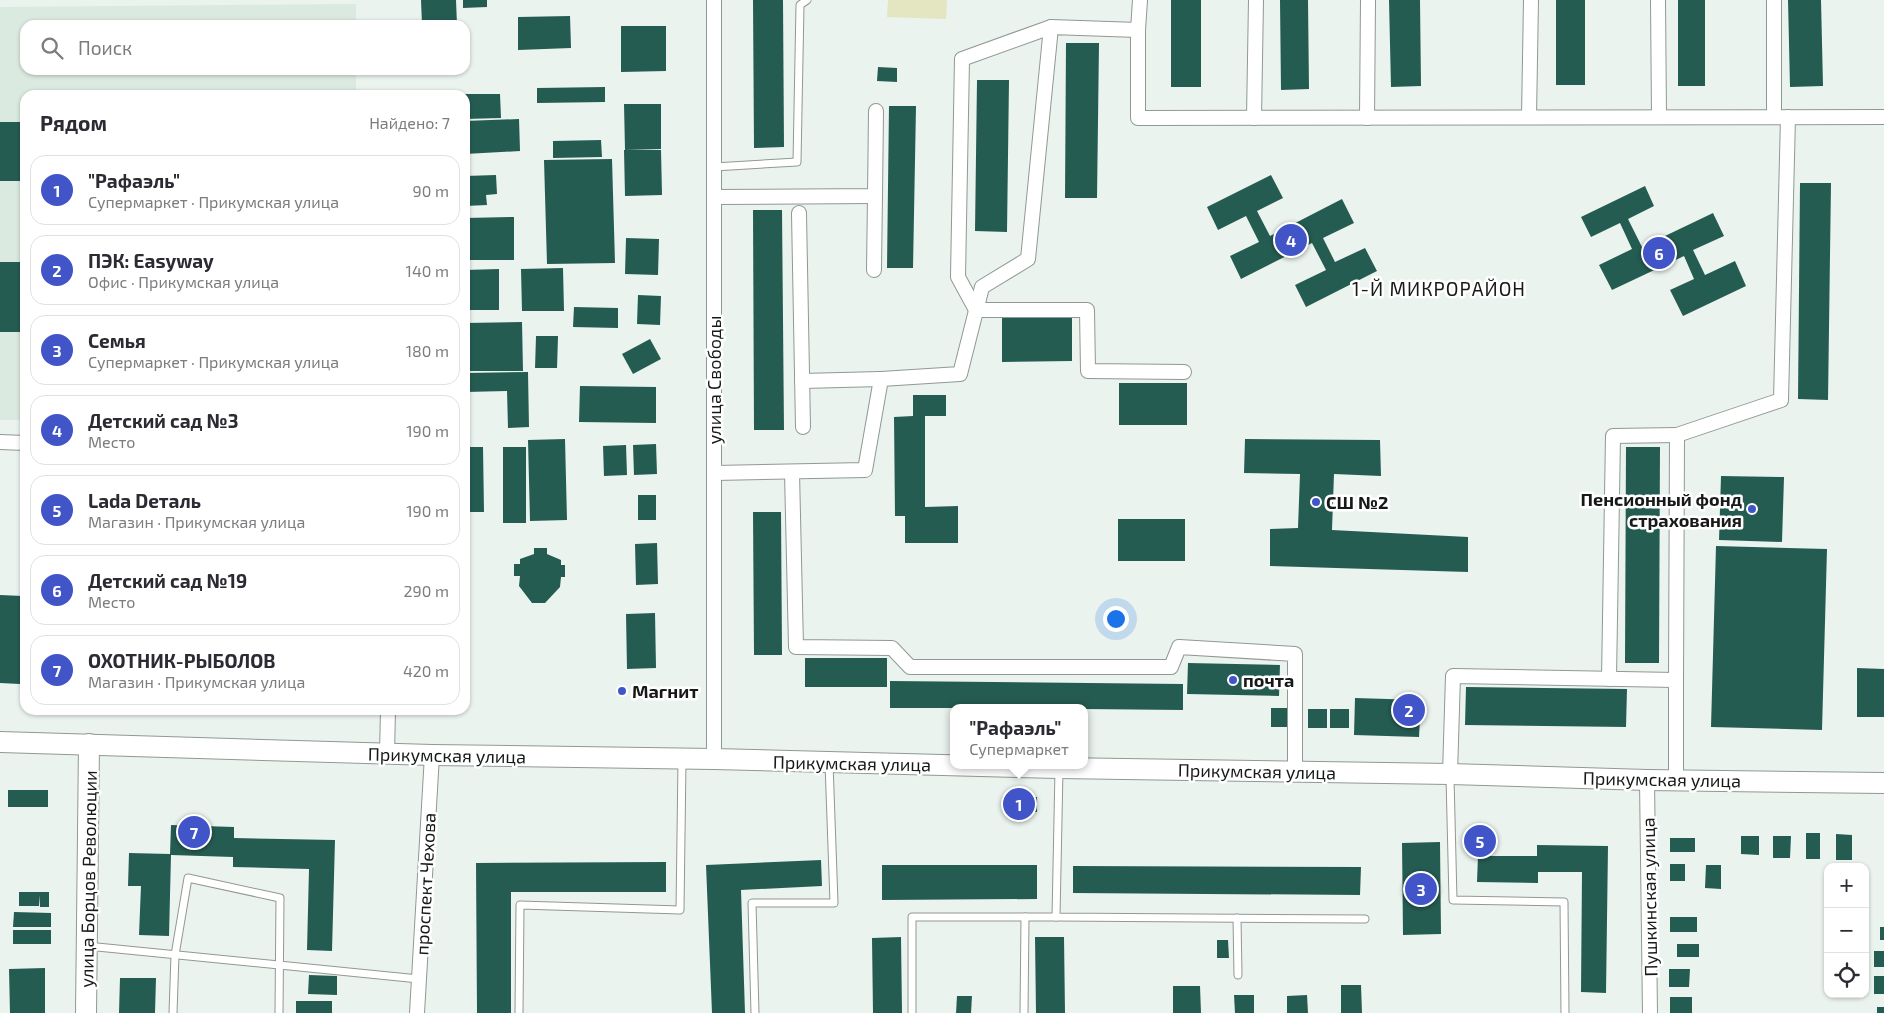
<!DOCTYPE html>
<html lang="ru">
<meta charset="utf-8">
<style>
body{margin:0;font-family:"Exo 2",sans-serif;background:#f2f2f3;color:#2b2b33}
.controls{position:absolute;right:15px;bottom:15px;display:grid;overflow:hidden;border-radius:10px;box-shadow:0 1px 4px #0004}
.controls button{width:45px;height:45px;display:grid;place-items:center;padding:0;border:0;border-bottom:1px solid #e1e1e2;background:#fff;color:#2b2b33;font:25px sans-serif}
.you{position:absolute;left:1115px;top:618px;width:18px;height:18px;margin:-12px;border:4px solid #fff;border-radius:50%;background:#1a73e8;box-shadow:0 0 0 8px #1a73e833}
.badge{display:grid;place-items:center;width:32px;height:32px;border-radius:50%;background:#4154c8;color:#fff;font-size:16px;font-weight:700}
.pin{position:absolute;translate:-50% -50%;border:2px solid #fff;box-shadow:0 1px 5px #0006}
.popup{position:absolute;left:950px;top:704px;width:138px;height:65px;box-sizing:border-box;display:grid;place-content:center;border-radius:10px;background:#fff;filter:drop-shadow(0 1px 4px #0005);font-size:16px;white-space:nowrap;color:#7c7c81}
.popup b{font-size:19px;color:#2b2b33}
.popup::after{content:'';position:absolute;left:50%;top:100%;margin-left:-10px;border:10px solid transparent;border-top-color:#fff}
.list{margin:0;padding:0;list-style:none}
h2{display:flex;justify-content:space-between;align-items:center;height:65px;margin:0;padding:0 20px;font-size:21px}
h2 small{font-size:16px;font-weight:400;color:#7c7c81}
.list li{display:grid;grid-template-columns:32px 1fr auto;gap:15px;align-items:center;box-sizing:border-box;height:70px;margin:0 10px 10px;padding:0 10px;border:1px solid #e1e1e2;border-radius:15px}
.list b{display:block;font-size:19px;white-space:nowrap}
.list p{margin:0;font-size:16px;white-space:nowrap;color:#7c7c81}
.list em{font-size:16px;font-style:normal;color:#7c7c81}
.icon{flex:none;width:28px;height:28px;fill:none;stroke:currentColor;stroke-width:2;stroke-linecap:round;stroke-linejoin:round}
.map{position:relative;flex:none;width:1884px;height:1013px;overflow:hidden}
.search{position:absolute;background:#fff;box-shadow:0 1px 4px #0004;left:20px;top:20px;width:450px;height:55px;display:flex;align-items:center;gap:12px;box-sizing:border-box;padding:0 18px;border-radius:15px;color:#7c7c81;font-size:19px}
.panel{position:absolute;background:#fff;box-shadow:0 1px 4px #0004;left:20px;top:90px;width:450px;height:625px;border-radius:15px}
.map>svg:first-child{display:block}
.built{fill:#dbeae0}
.green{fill:#e3e6c0}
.building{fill:#255c52}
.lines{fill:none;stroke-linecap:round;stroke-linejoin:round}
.lane-casing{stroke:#919893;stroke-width:9}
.street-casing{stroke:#919893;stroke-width:16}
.secondary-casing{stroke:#919893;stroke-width:22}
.lane{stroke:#fff;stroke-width:7}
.street{stroke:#fff;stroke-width:14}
.secondary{stroke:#fff;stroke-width:20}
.poi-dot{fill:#4154c8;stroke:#fff;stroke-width:2}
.labels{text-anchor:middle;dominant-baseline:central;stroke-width:5;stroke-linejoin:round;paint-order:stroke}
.street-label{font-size:18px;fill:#161917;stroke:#fff}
.poi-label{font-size:18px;font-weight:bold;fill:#161917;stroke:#fff;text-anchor:start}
.neighbourhood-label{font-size:19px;letter-spacing:1px;fill:#161917;stroke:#fff}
</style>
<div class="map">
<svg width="1884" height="1013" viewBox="0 0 1884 1013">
<rect width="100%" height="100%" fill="#ebf3ee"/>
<polygon class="built" points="356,4 356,25 25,25 25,70 356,70 356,95 25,95 25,420 0,420 0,7"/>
<polygon class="green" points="888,0 947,0 946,19 887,17"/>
<g class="building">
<polygon points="421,0 456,0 457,25 422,25"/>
<polygon points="463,0 487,0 487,7 463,8"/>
<polygon points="753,0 783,0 784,147 754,148"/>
<rect x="1171" y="0" width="30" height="87"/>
<polygon points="1280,0 1308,0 1309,89 1281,90"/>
<polygon points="1389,0 1420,0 1421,86 1391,87"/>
<rect x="1556" y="0" width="29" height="85"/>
<rect x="1678" y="0" width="27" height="86"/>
<polygon points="1788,0 1821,0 1823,86 1790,87"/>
<polygon points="570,16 571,48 518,50 518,17"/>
<polygon points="621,26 666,26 666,71 621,72"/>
<polygon points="1066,43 1099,43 1097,198 1065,198"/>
<polygon points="878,67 897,68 897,82 877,81"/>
<polygon points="977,80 1009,80 1007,232 975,231"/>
<polygon points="605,87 605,102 537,103 537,88"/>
<polygon points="465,94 500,94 501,118 465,119"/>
<polygon points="624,104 661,104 661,149 625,150"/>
<polygon points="889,106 916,106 913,268 887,268"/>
<polygon points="519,119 520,151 465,154 465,121"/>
<rect x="0" y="122" width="25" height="59"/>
<polygon points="601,140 602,157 553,158 553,141"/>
<polygon points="624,150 661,150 662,195 625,196"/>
<polygon points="612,159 615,263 547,264 544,160"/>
<polygon points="496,175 497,194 486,195 487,205 465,206 465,176"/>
<polygon points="1271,175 1283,198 1257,211 1270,236 1342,199 1354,223 1323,238 1335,262 1365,248 1377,271 1306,307 1295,285 1326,270 1312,243 1241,279 1230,256 1259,242 1246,216 1218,230 1207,207"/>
<polygon points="1800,183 1831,183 1828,400 1798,399"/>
<polygon points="1645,186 1654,206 1628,219 1642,247 1713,213 1724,236 1693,250 1705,275 1735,261 1746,286 1683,316 1670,290 1694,279 1684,256 1612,290 1599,265 1632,249 1620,223 1591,237 1581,217"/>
<polygon points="753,210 782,210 784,430 754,430"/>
<polygon points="514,217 514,260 465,260 465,218"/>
<polygon points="626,238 659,239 658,275 625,274"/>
<rect x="0" y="262" width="25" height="70"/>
<polygon points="563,268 564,311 522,311 521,269"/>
<polygon points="499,269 499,310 465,310 465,270"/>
<polygon points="638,295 661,296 660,325 637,324"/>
<polygon points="574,307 618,308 618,328 573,327"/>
<polygon points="1072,316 1072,361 1002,362 1002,317"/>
<polygon points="522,322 523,371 465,371 465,323"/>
<polygon points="536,336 558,336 557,368 535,368"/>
<polygon points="650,339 661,359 633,374 622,354"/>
<polygon points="528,372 529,427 508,428 507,391 465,392 465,373"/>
<rect x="1119" y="383" width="68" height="42"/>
<polygon points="580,386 656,387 656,423 579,422"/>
<polygon points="913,395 946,395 946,416 925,416 925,507 958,506 958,543 905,543 905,516 895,516 894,417 913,416"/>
<polygon points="565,439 567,520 530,521 528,440"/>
<polygon points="1245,439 1380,440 1381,476 1334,474 1332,530 1468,537 1468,572 1270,566 1270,529 1298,528 1300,474 1244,473"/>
<polygon points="656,444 657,474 634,475 633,445"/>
<polygon points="626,445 627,475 604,476 603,446"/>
<polygon points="465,447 483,447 484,512 465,512"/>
<rect x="503" y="447" width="23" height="76"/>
<polygon points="1626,447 1660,447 1659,663 1625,663"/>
<polygon points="1721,476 1784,477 1782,542 1719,540"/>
<rect x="638" y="495" width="18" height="25"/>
<polygon points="753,512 781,512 782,655 754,655"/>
<rect x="1118" y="519" width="67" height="42"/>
<polygon points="657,543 658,584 636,585 635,544"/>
<polygon points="1716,546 1827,549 1822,730 1711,727"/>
<polygon points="534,548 547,548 547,554 561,560 561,565 565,565 565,577 561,577 560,587 545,603 532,603 519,586 520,576 514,576 514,564 520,564 520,559 534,554"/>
<polygon points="0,595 23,596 20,684 0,683"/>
<polygon points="655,613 656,668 627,669 626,614"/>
<rect x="805" y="658" width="82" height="29"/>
<polygon points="1188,663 1280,665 1279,696 1187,694"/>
<polygon points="1857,668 1884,669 1884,717 1857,717"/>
<polygon points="890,681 1183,684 1183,710 1084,709 1084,708 890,708"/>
<polygon points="1466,687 1627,689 1626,727 1465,725"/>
<polygon points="1355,698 1421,700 1419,737 1354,735"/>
<rect x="1271" y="708" width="20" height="19"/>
<rect x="1308" y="709" width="19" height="19"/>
<rect x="1330" y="709" width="19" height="19"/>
<rect x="8" y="790" width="40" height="17"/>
<polygon points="1002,797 1037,797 1037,812 1002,811"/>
<polygon points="171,825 234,827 234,838 335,840 332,951 307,950 309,869 233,867 233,857 171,855 169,936 139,935 141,886 128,886 129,853 170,854"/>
<rect x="1806" y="833" width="14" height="26"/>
<polygon points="1836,834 1852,835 1852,860 1836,860"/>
<polygon points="1741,836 1759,836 1759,855 1741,854"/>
<polygon points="1773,836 1791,836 1790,858 1773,858"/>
<rect x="1670" y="838" width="25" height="14"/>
<polygon points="1440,842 1441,934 1403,935 1402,843"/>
<polygon points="1537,845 1608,846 1606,993 1581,992 1582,872 1538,872 1538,883 1477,882 1478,856 1537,856"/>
<polygon points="821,860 822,886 741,890 745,1013 712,1013 706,865"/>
<polygon points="666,862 666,892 511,892 511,1013 477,1013 476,863"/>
<rect x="1670" y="864" width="15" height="17"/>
<polygon points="882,865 1037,865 1037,899 882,900"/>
<polygon points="1706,865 1721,865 1721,889 1705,888"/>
<polygon points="1073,866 1361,867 1360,895 1073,893"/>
<polygon points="19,892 49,892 49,907 40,907 40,895 39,906 19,906"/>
<polygon points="14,912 51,913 51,927 13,927"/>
<rect x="1670" y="917" width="27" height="15"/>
<rect x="1880" y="927" width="4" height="13"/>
<rect x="13" y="930" width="38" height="14"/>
<polygon points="901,937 902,1013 873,1013 872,938"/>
<polygon points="1035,937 1064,937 1065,1013 1036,1013"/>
<polygon points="1217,940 1228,940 1229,958 1217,958"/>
<rect x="1677" y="944" width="22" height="13"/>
<rect x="1874" y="951" width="10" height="16"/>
<polygon points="45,968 45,1013 10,1013 9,969"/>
<polygon points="1669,969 1690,969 1689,987 1669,987"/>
<polygon points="309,975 337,976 337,995 308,994"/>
<rect x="1874" y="976" width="10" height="18"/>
<polygon points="120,978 156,978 155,1013 119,1013"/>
<polygon points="1341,985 1361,985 1362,1013 1341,1013"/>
<polygon points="1173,986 1200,986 1201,1013 1173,1013"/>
<polygon points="1234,995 1254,995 1254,1013 1235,1013"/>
<polygon points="1307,995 1308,1013 1287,1013 1287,996"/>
<polygon points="957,996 972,996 971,1013 956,1013"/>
<rect x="1670" y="997" width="22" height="16"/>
<rect x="296" y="1001" width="36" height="12"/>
<rect x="1877" y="1007" width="7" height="6"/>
</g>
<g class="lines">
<g class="lane-casing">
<g id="lane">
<polyline points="714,167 797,162 800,5 807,0"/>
<polyline points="1059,769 1056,917 1365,919"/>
<polyline points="1450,777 1453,900 1564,902 1565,1013"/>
<polyline points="1237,918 1238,975"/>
<polyline points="87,946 419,979"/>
<polyline points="173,1013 175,955 188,878 280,898 279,1013"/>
<polyline points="519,1013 520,905 680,910 682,761"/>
<polyline points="755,1013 752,903 834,903 829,763"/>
<polyline points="912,1013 912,917 1056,917"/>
<polyline points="1024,1013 1025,917"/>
</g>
</g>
<g class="street-casing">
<g id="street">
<polyline points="1658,0 1659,117"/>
<polyline points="1774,0 1774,117"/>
<polyline points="1051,27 962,59 958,277 976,310 1087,310 1088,371 1184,372"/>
<polyline points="1138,30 1138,118 1884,117"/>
<polyline points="1529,117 1531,0"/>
<polyline points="1254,118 1256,0"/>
<polyline points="1367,118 1368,0"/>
<polyline points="714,197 875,196 876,111"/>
<polyline points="799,213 803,427"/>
<polyline points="874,270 875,196"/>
<polyline points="802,381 881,379"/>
<polyline points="0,442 25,443"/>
<polyline points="792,472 796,647 892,648 910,667 1171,667 1179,647 1295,654 1295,771"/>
<polyline points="714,473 865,470 881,379 960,374 982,287 1028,259 1051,27 1138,30 1140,0"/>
<polyline points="1609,679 1613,436 1677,435"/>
<polyline points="1676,680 1677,435 1781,400 1788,117"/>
<polyline points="387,754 388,710"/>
<polyline points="714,759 714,0"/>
<polyline points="1450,774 1453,676 1676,680 1676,780"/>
<polyline points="1647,780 1650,1013"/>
<polyline points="417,1013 432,755"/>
</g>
</g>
<g class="secondary-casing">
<g id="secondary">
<polyline points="0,742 432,755 714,759 1059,768 1450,774 1647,780 1884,783"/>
<polyline points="86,1013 89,744"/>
</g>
</g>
<use href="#lane" class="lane"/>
<use href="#street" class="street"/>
<use href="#secondary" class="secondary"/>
</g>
<g class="poi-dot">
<circle cx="1316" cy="502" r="5"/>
<circle cx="1752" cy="509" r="5"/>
<circle cx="1233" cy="680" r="5"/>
<circle cx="622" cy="691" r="5"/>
</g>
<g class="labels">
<g class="street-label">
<text transform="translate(714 380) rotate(-90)">улица Свободы</text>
<text transform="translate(447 755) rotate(1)">Прикумская улица</text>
<text transform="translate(852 763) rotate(1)">Прикумская улица</text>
<text transform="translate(1257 771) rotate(1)">Прикумская улица</text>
<text transform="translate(1662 779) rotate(1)">Прикумская улица</text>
<text transform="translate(88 879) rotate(-89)">улица Борцов Революции</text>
<text transform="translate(425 884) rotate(-87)">проспект Чехова</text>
<text transform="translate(1649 897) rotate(-91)">Пушкинская улица</text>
</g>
<g class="poi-label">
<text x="1742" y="499" text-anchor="end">Пенсионный фонд<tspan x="1742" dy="21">страхования</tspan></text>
<text x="1326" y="502">СШ №2</text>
<text x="1243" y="680">почта</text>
<text x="632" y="691">Магнит</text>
</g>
<g class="neighbourhood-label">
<text x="1439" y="288">1-Й МИКРОРАЙОН</text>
</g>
</g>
</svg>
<div class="controls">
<button>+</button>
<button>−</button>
<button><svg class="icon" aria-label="locate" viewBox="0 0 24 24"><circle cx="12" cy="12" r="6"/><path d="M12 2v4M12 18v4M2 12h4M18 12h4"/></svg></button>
</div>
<div class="you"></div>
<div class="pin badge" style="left:1019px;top:804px">1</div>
<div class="popup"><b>&quot;Рафаэль&quot;</b>Супермаркет</div>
<div class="pin badge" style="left:1409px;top:710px">2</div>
<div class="pin badge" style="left:1421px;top:889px">3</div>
<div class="pin badge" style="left:1291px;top:240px">4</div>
<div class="pin badge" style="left:1480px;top:841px">5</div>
<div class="pin badge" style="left:1659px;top:253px">6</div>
<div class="pin badge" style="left:194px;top:832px">7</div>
<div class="search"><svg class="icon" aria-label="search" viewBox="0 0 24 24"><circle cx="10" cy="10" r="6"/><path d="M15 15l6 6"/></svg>Поиск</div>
<section class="panel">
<h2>Рядом<small>Найдено: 7</small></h2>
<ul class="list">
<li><span class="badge">1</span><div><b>&quot;Рафаэль&quot;</b><p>Супермаркет · Прикумская улица</p></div><em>90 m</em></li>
<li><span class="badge">2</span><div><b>ПЭК: Easyway</b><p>Офис · Прикумская улица</p></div><em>140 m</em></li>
<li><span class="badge">3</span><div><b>Семья</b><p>Супермаркет · Прикумская улица</p></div><em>180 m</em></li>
<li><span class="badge">4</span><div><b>Детский сад №3</b><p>Место</p></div><em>190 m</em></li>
<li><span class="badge">5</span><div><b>Lada Dеталь</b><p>Магазин · Прикумская улица</p></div><em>190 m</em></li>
<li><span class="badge">6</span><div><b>Детский сад №19</b><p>Место</p></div><em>290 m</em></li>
<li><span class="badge">7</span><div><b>ОХОТНИК-РЫБОЛОВ</b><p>Магазин · Прикумская улица</p></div><em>420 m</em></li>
</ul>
</section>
</div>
